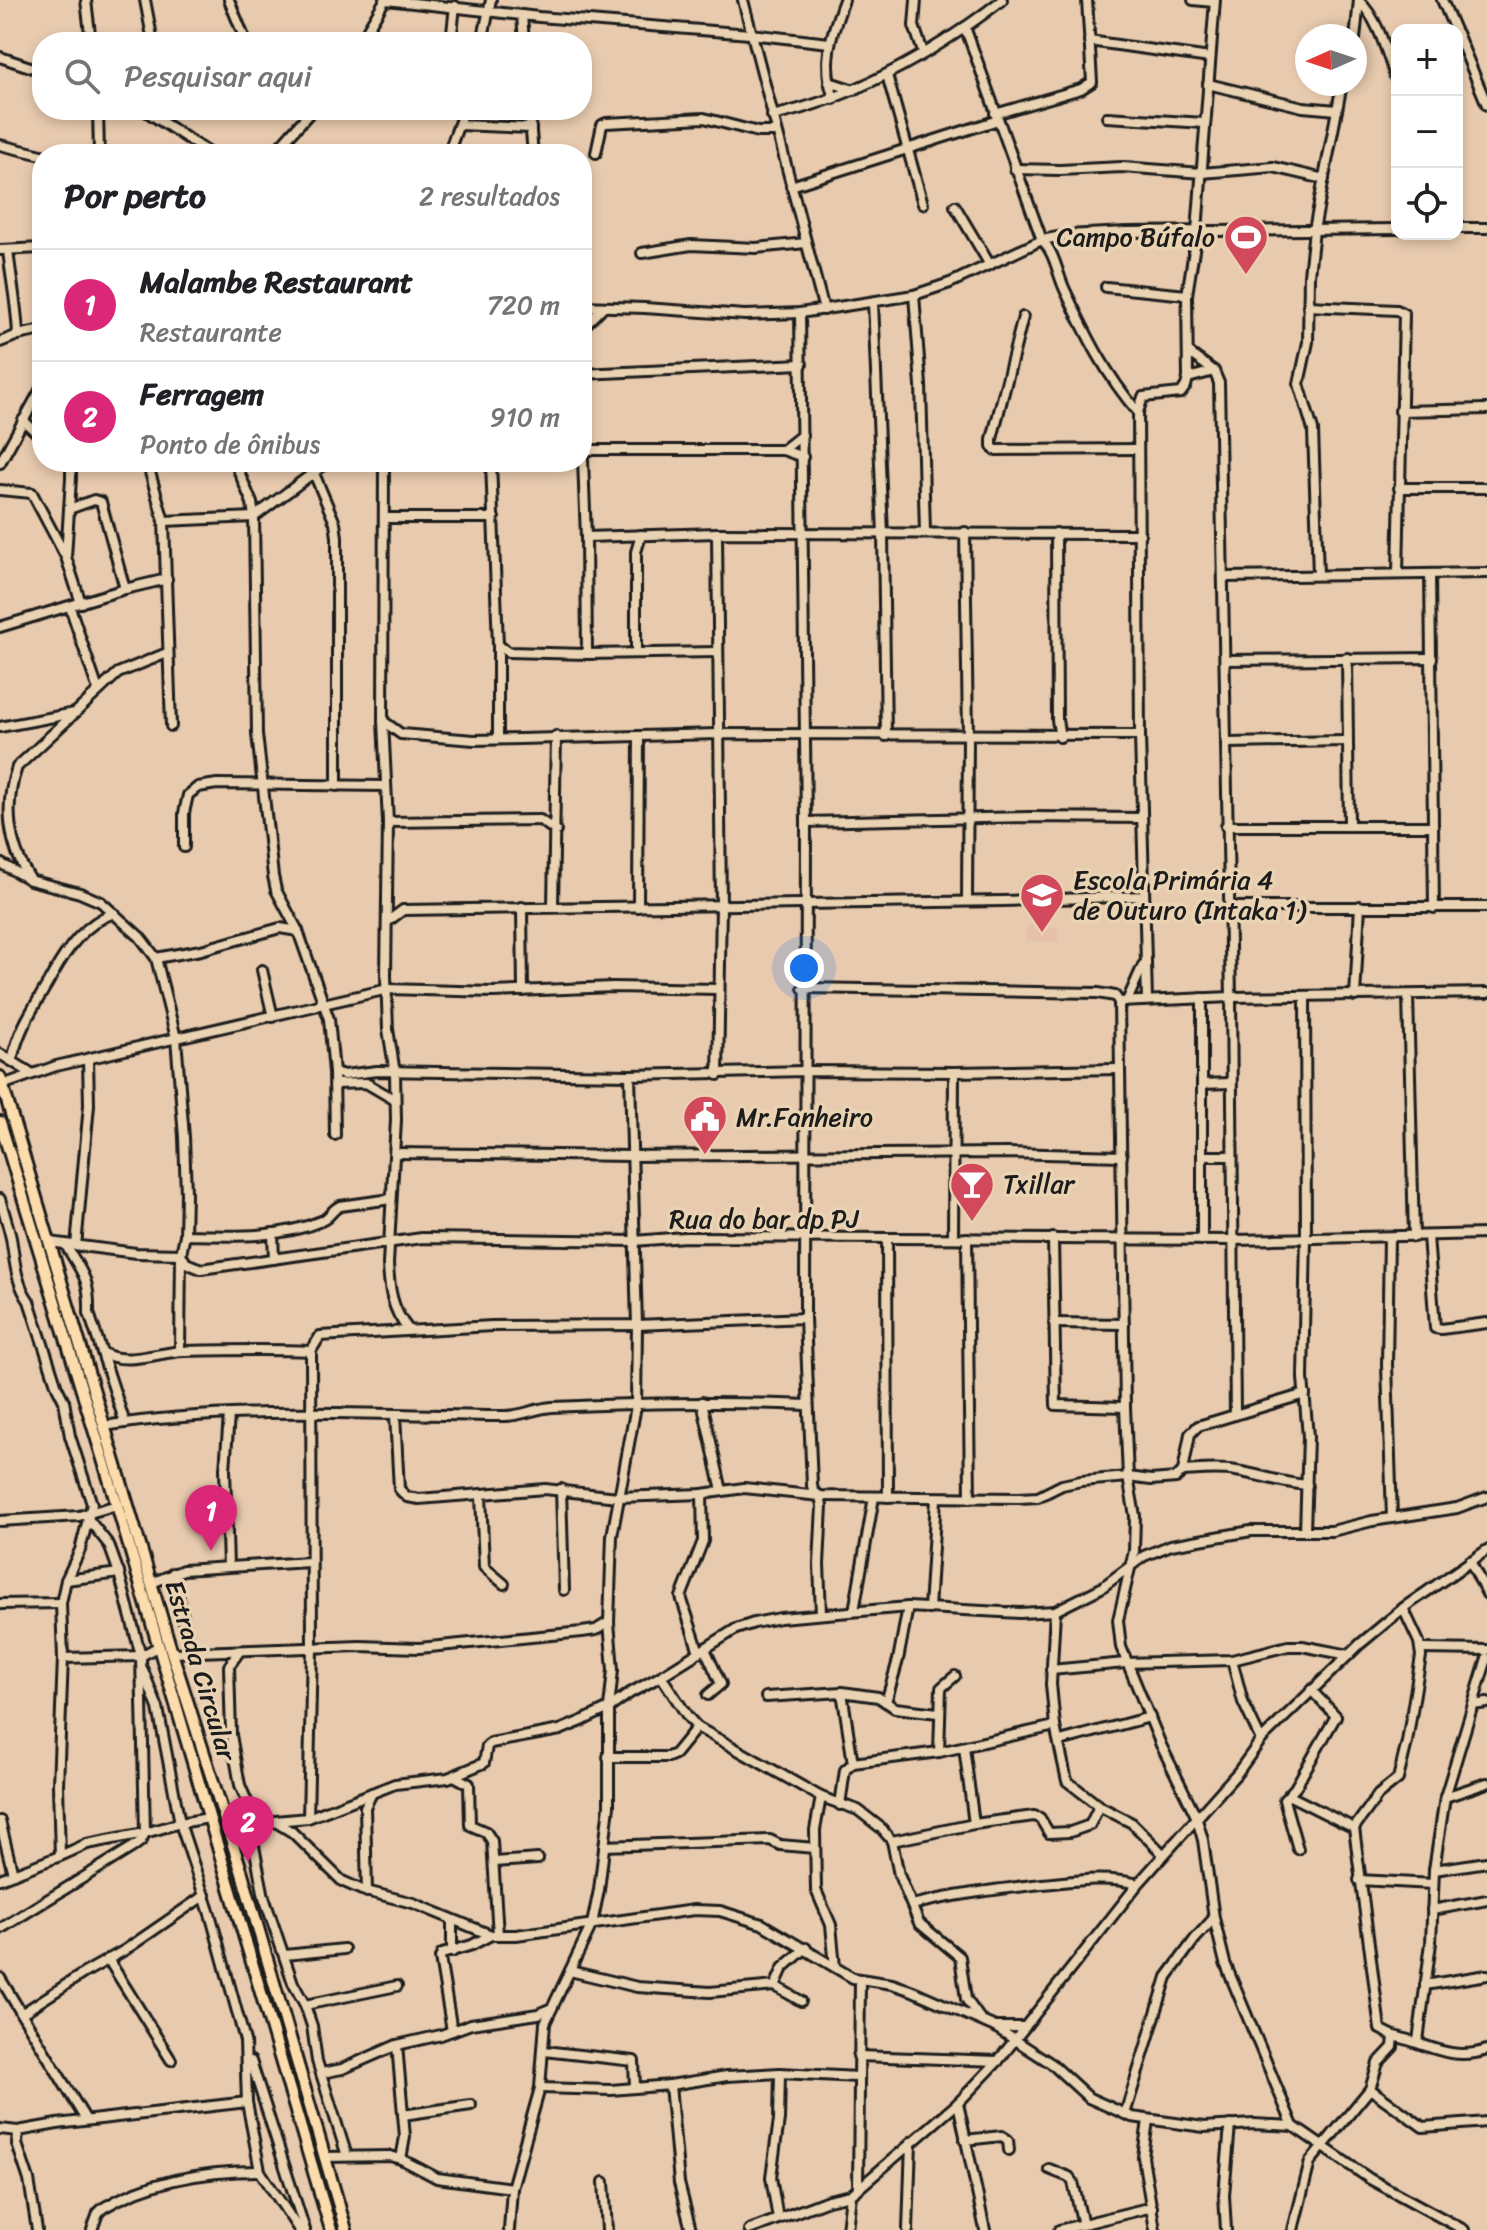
<!DOCTYPE html>
<html lang="pt">
<meta charset="utf-8">
<style>
body{margin:0;font-family:Sriracha,sans-serif;background:#f2f2f2;color:#202124}
.controls{position:absolute;right:24px;top:24px;display:grid;overflow:hidden;border-radius:16px;box-shadow:0 4px 12px #0003}
.controls button{width:72px;height:72px;display:grid;place-items:center;padding:0;border:0;border-bottom:2px solid #e0e0e0;background:#fff;color:#202124;font:40px sans-serif}
.compass{position:absolute;left:1295px;top:24px;width:72px;height:72px;border-radius:50%;background:#fff;box-shadow:0 4px 12px #0003;rotate:267deg}
.you{position:absolute;left:804px;top:968px;width:28px;height:28px;margin:-20px;border:6px solid #fff;border-radius:50%;background:#1a73e8;box-shadow:0 0 0 12px #1a73e833}
.badge{display:grid;place-items:center;width:52px;height:52px;border-radius:50%;background:#db2777;color:#fff;font-size:26px;font-weight:700}
.pin{position:absolute;translate:-50% -66px;filter:drop-shadow(0 2px 4px #0008)}
.pin::after{content:'';position:absolute;top:42px;width:28px;height:24px;background:inherit;clip-path:polygon(0 0,100% 0,50% 100%)}
.list{margin:0;padding:0;list-style:none}
h2{display:flex;justify-content:space-between;align-items:center;height:104px;margin:0;padding:0 32px;font-size:34px}
h2 small{font-size:26px;font-weight:400;color:#757577}
.list li{display:grid;grid-template-columns:52px 1fr auto;gap:24px;align-items:center;box-sizing:border-box;height:112px;padding:0 32px;border-top:2px solid #e0e0e0}
.list b{display:block;font-size:30px;white-space:nowrap}
.list p{margin:0;font-size:26px;white-space:nowrap;color:#757577}
.list em{font-size:26px;font-style:normal;color:#757577}
.icon{flex:none;width:44px;height:44px;fill:none;stroke:currentColor;stroke-width:2;stroke-linecap:round;stroke-linejoin:round}
.map{position:relative;flex:none;width:1487px;height:2230px;overflow:hidden}
.search{position:absolute;background:#fff;box-shadow:0 4px 12px #0003;left:32px;top:32px;width:560px;height:88px;display:flex;align-items:center;gap:20px;box-sizing:border-box;padding:0 28px;border-radius:32px;color:#757577;font-size:30px}
.panel{position:absolute;background:#fff;box-shadow:0 4px 12px #0003;left:32px;top:144px;width:560px;height:328px;border-radius:32px}
.map>svg:first-child{display:block}
.built{fill:#e6c0aa}
.lines{fill:none;stroke-linecap:round;stroke-linejoin:round}
.minor-casing{stroke:#1c1c1c;stroke-width:14}
.major-casing{stroke:#1c1c1c;stroke-width:16}
.minor{stroke:#ead3b2;stroke-width:8}
.major{stroke:#fcdcac;stroke-width:10}
.labels{text-anchor:middle;dominant-baseline:central;stroke-width:7;stroke-linejoin:round;paint-order:stroke}
.poi-label{font-size:26px;fill:#1c1c1c;stroke:#ead3b2;text-anchor:start}
.street-label{font-size:26px;fill:#1c1c1c;stroke:#ead3b2}
</style>
<div class="map">
<svg width="1487" height="2230" viewBox="0 0 1487 2230">
<rect width="100%" height="100%" fill="#e8caae"/>
<filter id="ink" filterUnits="userSpaceOnUse"><feTurbulence type="fractalNoise" baseFrequency=".0125" numOctaves="2"/><feDisplacementMap in="SourceGraphic" scale="16" xChannelSelector="R" yChannelSelector="G"/><feConvolveMatrix kernelMatrix="1 2 1 2 8 2 1 2 1" color-interpolation-filters="sRGB"/></filter>
<g filter="url(#ink)">
<rect class="built" x="1026" y="927" width="32" height="14"/>
<g class="lines">
<g class="minor-casing">
<g id="minor">
<polyline points="86,0 91,42"/>
<polyline points="145,0 153,42"/>
<polyline points="229,0 246,42"/>
<polyline points="386,0 539,17 750,34 829,43"/>
<polyline points="743,0 824,310"/>
<polyline points="916,0 914,26 923,52"/>
<polyline points="1193,0 1214,2"/>
<polyline points="1442,0 1455,30"/>
<path d="M1359 1C1380 21 1387 55 1397 82"/>
<polyline points="522,15 524,42"/>
<path d="M965 27 1042 240C1055 253 1057 273 1065 290 1085 332 1106 376 1138 412"/>
<polyline points="1457,33 1487,105"/>
<polyline points="1355,39 1359,0"/>
<polyline points="1089,41 1210,58"/>
<polyline points="360,42 385,0"/>
<polyline points="451,42 455,6"/>
<polyline points="482,42 491,0"/>
<polyline points="0,57 42,71"/>
<polyline points="887,75 923,204"/>
<polyline points="829,82 854,90"/>
<polyline points="1208,84 1303,107 1337,110"/>
<path d="M834 99C821 62 831 35 844 0"/>
<polyline points="98,110 99,154"/>
<polyline points="144,110 211,154"/>
<polyline points="529,110 533,154"/>
<polyline points="995,114 1081,89 1092,82 1087,0"/>
<path d="M772 116C857 97 934 53 1002 0"/>
<polyline points="1107,117 1205,123"/>
<polyline points="459,125 531,128"/>
<polyline points="0,145 42,155"/>
<polyline points="596,153 602,125 606,123 704,118 758,132 776,132"/>
<polyline points="273,154 312,110"/>
<polyline points="448,154 464,110"/>
<polyline points="1015,169 1060,170 1122,167 1202,173 1273,167 1324,179"/>
<polyline points="791,186 998,120"/>
<polyline points="955,206 990,265"/>
<polyline points="1457,228 1487,228"/>
<polyline points="0,250 42,248"/>
<path d="M8 250C11 279 17 306 18 335"/>
<polyline points="642,253 691,245 756,248 806,243"/>
<polyline points="1106,287 1187,295"/>
<polyline points="914,295 921,385 925,532"/>
<polyline points="873,302 883,534 886,736"/>
<polyline points="582,306 645,308 745,315 800,313 914,295 950,283 1042,240 1067,235 1126,232 1397,229"/>
<polyline points="1308,306 1397,310 1404,314 1398,573"/>
<polyline points="800,313 806,822 805,1318 812,1485 813,1491 820,1496 822,1506 819,1564 821,1614"/>
<polyline points="1023,317 992,439 992,446 995,450 1138,449"/>
<polyline points="582,328 603,307"/>
<polyline points="0,342 18,335 42,330"/>
<polyline points="1188,352 1214,371 1219,383 1231,997 1235,1415"/>
<polyline points="582,374 802,364"/>
<polyline points="1188,378 1214,371"/>
<polyline points="1400,411 1487,409"/>
<polyline points="23,420 42,438"/>
<polyline points="582,434 586,537 587,654"/>
<polyline points="584,450 783,450 803,457"/>
<polyline points="783,450 802,435"/>
<polyline points="67,462 71,467 71,478 66,557 81,603"/>
<polyline points="147,462 164,521 171,726"/>
<polyline points="235,462 252,503 254,517 257,734 273,876 276,890 298,931 329,1019 334,1072 335,1135"/>
<path d="M384 462 383 721 388 822 386 976 388 1029 395 1073 396 1120 388 1264C389 1288 392 1310 408 1329"/>
<polyline points="491,462 498,645 498,738"/>
<polyline points="0,463 42,387"/>
<polyline points="313,471 335,523 337,537 337,786"/>
<polyline points="1399,488 1487,488"/>
<polyline points="0,490 32,493 66,557"/>
<polyline points="69,509 94,500 101,502 125,589"/>
<polyline points="385,518 494,518"/>
<polyline points="164,521 254,517 328,462"/>
<polyline points="965,532 968,736 967,901"/>
<polyline points="717,533 721,906 718,1075"/>
<polyline points="1056,533 1057,720 1060,737"/>
<polyline points="586,537 717,533 1140,534"/>
<polyline points="1430,574 1434,908"/>
<polyline points="1318,575 1313,430 1299,384 1308,342 1309,275 1314,230 1342,84"/>
<polyline points="1224,577 1487,573"/>
<polyline points="70,607 98,690"/>
<polyline points="0,627 125,589 167,579"/>
<polyline points="498,645 508,652 587,654 718,652"/>
<polyline points="636,653 636,552 641,535"/>
<polyline points="1347,658 1349,826"/>
<polyline points="1225,660 1432,658"/>
<polyline points="383,721 401,734 474,740 719,734 1140,735"/>
<polyline points="0,727 75,713"/>
<polyline points="1226,743 1347,741"/>
<polyline points="388,822 540,820 556,831"/>
<polyline points="806,822 1029,817 1142,818"/>
<polyline points="1226,826 1432,826"/>
<polyline points="184,847 184,813 188,795 198,787 217,784 385,786"/>
<polyline points="0,863 30,880 80,893 101,902 140,937 156,958 176,1038 184,1137 186,1194 185,1235 181,1254 180,1351"/>
<path d="M30 879C8 845 4 805 17 767L118 673 167 653"/>
<polyline points="553,906 556,736"/>
<polyline points="522,907 523,991"/>
<polyline points="638,907 639,736"/>
<polyline points="1228,907 1487,907"/>
<polyline points="387,922 403,910 1003,901 1144,896"/>
<polyline points="156,958 201,950 280,928 298,931"/>
<polyline points="262,970 273,1017"/>
<polyline points="803,988 1098,993 1115,996 1119,1002 1231,997 1487,993"/>
<polyline points="1408,995 1414,1237"/>
<polyline points="1305,996 1306,1237 1303,1378 1308,1437 1305,1531"/>
<polyline points="1355,996 1360,906"/>
<polyline points="1202,998 1202,1240"/>
<polyline points="1147,1000 1140,735 1138,412 1143,397 1181,393 1186,386 1188,378 1187,295 1197,231 1215,0"/>
<polyline points="1127,1001 1143,965"/>
<polyline points="1119,1002 1125,1407 1128,1477 1135,1516 1134,1551 1118,1620 1121,1647 1161,1745 1196,1816 1203,1840 1214,1918 1225,1963 1293,2126"/>
<polyline points="0,1054 31,1073"/>
<path d="M12 1060C21 1022 35 1007 53 974 67 949 85 923 114 913"/>
<polyline points="334,1072 344,1075 377,1071 630,1075 805,1071 954,1072 1119,1069"/>
<polyline points="335,1084 366,1083 395,1100"/>
<polyline points="1202,1084 1230,1083"/>
<polyline points="2,1085 56,1066 388,989 493,992 613,987 718,989"/>
<polyline points="395,1153 632,1156 1007,1153 1122,1156"/>
<polyline points="1202,1156 1232,1156"/>
<path d="M0 1199C4 1212 8 1225 11 1238 15 1261 15 1281 29 1301L57 1387 64 1401 70 1436 92 1504 80 1550 66 1580 61 1603 63 1658 58 1785 60 1856 87 1844 145 1833 180 1823 211 1917 245 2041 247 2102 260 2171 299 2230"/>
<polyline points="273,1233 274,1259"/>
<path d="M185 1235C230 1236 279 1239 321 1221 330 1218 331 1210 340 1206L391 1199"/>
<polyline points="1428,1236 1435,1328 1441,1329 1487,1323"/>
<polyline points="1389,1237 1387,1365 1392,1518"/>
<polyline points="953,1238 954,1072"/>
<polyline points="967,1238 970,1498"/>
<polyline points="1053,1238 1056,1405 1125,1407"/>
<polyline points="887,1239 888,1497"/>
<polyline points="49,1242 136,1253 181,1254 186,1263 201,1269 422,1238 634,1241 685,1237 1234,1240 1487,1234"/>
<path d="M65 1244C82 1273 90 1278 89 1313L125 1423"/>
<polyline points="76,1246 89,1105 88,1059"/>
<polyline points="1054,1323 1124,1324"/>
<path d="M103 1353C126 1366 159 1352 184 1351 226 1350 269 1349 311 1351"/>
<polyline points="702,1402 722,1491"/>
<polyline points="395,1415 399,1489 407,1497 419,1499 545,1489 618,1497 702,1494 744,1488 820,1496 1019,1498 1038,1497 1062,1485 1081,1481 1128,1477 1151,1480 1176,1478 1183,1471 1190,1434 1198,1426 1305,1394"/>
<path d="M104 1426C236 1405 372 1415 505 1416 522 1416 536 1408 552 1407 638 1403 723 1401 808 1405"/>
<path d="M1183 1471C1201 1470 1219 1468 1236 1471 1262 1475 1280 1483 1307 1485"/>
<polyline points="561,1489 564,1590"/>
<polyline points="481,1495 484,1567 504,1584"/>
<polyline points="0,1521 79,1516 117,1505"/>
<polyline points="1470,1561 1487,1594"/>
<polyline points="228,1567 225,1469 229,1415"/>
<polyline points="173,1573 191,1653"/>
<polyline points="66,1580 119,1573"/>
<polyline points="152,1583 183,1570 309,1562"/>
<polyline points="0,1604 61,1603"/>
<polyline points="929,1609 936,1499"/>
<polyline points="854,1611 874,1497"/>
<polyline points="1055,1611 1051,1684 1055,1726 1067,1781 1099,1806 1132,1823 1163,1854"/>
<polyline points="705,1649 721,1684 708,1695"/>
<polyline points="1421,1649 1487,1650"/>
<polyline points="699,1652 681,1597 703,1541 702,1494"/>
<polyline points="172,1653 360,1646 419,1648 582,1632 596,1630 609,1622"/>
<polyline points="63,1658 141,1656 159,1646"/>
<polyline points="1232,1660 1243,1702 1261,1740"/>
<polyline points="143,1670 158,1708 180,1823 209,1818"/>
<polyline points="1051,1670 1125,1663 1232,1660 1288,1646 1302,1646 1349,1655"/>
<polyline points="661,1676 688,1717 697,1727 821,1797 858,1810 881,1828 892,1841 899,1875 919,1923 960,1957 966,1999 981,2020"/>
<polyline points="766,1697 842,1692"/>
<polyline points="886,1702 898,1660 908,1607"/>
<polyline points="1473,1705 1487,1703"/>
<polyline points="1060,1741 1150,1717"/>
<polyline points="964,1747 974,1824"/>
<polyline points="939,1752 941,1688 955,1676"/>
<polyline points="608,1757 668,1757 675,1754 697,1727"/>
<polyline points="853,1763 842,1692 878,1697 895,1708 938,1713"/>
<polyline points="454,1776 469,1784 470,1825 486,1832 492,1841 498,1935"/>
<polyline points="1290,1796 1354,1828"/>
<polyline points="821,1797 815,1830 816,1890 831,1925 835,1967"/>
<polyline points="1445,1797 1487,1783"/>
<polyline points="840,1805 845,1770 853,1763 939,1752 1055,1726"/>
<polyline points="308,1818 395,1784 448,1778 484,1763 487,1746 491,1743 560,1730 584,1720 609,1708 630,1693 661,1676 736,1629 754,1623 780,1618 908,1607 1020,1613 1055,1611 1101,1588 1144,1556 1171,1545 1251,1531 1332,1531 1372,1521 1457,1508 1487,1497"/>
<polyline points="224,1820 249,1821 248,1804 240,1785 231,1735 229,1666 239,1652"/>
<polyline points="0,1821 13,1874"/>
<polyline points="275,1821 308,1818 312,1649 311,1351 320,1336 492,1326 637,1325 805,1318"/>
<polyline points="892,1841 974,1824 1034,1816 1040,1818 1049,1833 1070,1832 1090,1825 1099,1806"/>
<polyline points="604,1846 770,1840 780,1845 815,1848"/>
<polyline points="1298,1849 1284,1800 1295,1788 1336,1716 1311,1690"/>
<polyline points="494,1862 538,1859"/>
<polyline points="1434,1870 1487,1862"/>
<polyline points="0,1879 60,1856"/>
<polyline points="1359,1880 1433,1884"/>
<polyline points="367,1892 365,1807 372,1793"/>
<path d="M912 1905C952 1895 992 1890 1033 1885 1069 1882 1102 1875 1138 1884"/>
<polyline points="1432,1910 1487,1900"/>
<polyline points="452,1921 452,1952"/>
<polyline points="0,1929 133,1847 141,1841 145,1833 141,1656 119,1573 109,1545 89,1520"/>
<polyline points="285,1955 344,1949"/>
<polyline points="108,1959 171,2060"/>
<polyline points="570,1971 637,1987 710,1992 775,1986 801,2001"/>
<polyline points="0,1978 86,2120"/>
<polyline points="1425,1985 1487,1975"/>
<polyline points="775,1986 783,1968 806,1948"/>
<polyline points="305,2005 293,1983 264,1897 249,1821 274,1821 292,1832 342,1881 362,1890 413,1903 491,1935 516,1935 694,1910 720,1911 762,1924 853,1978 892,1984 913,1991 995,2027 1052,2064 1089,2098 1132,2117 1204,2127 1254,2124 1293,2126 1370,2179 1464,2230"/>
<polyline points="21,2014 84,1973 125,1950 205,1895"/>
<polyline points="995,2027 1025,2027"/>
<polyline points="452,2031 440,1958 442,1954 472,1945 491,1935"/>
<polyline points="1394,2036 1380,2029 1354,1828 1378,1795 1398,1779 1407,1742 1421,1656 1419,1642 1403,1608"/>
<polyline points="1418,2041 1431,1943 1434,1870 1445,1797 1487,1658"/>
<polyline points="397,2045 405,2137 401,2159"/>
<polyline points="544,2051 634,2061 635,2088"/>
<polyline points="858,2056 998,2061"/>
<polyline points="251,2061 305,2230"/>
<polyline points="322,2073 342,2069 397,2045 441,2035 471,2024 538,2014 552,2008"/>
<polyline points="670,2085 679,2183 691,2230"/>
<polyline points="540,2088 611,2090 670,2085 727,2076 780,2073 858,2077"/>
<polyline points="1370,2089 1423,2127 1487,2122"/>
<polyline points="958,2103 985,2230"/>
<polyline points="1125,2114 1167,1977 1195,1939 1214,1918"/>
<polyline points="403,2115 471,2105"/>
<polyline points="1148,2120 1143,2157 1155,2230"/>
<polyline points="0,2129 18,2131 57,2124 247,2102"/>
<polyline points="18,2131 17,2144 29,2180 37,2230"/>
<polyline points="965,2140 1002,2136 1008,2140 1009,2150"/>
<polyline points="347,2156 317,2061 312,2026 305,2005 397,1986"/>
<polyline points="324,2157 390,2156 401,2159 437,2178 512,2188"/>
<polyline points="1049,2169 1069,2177 1073,2182 1083,2225"/>
<polyline points="604,2182 607,2230"/>
<polyline points="858,2189 860,1981"/>
<polyline points="778,2219 771,2177 779,2120 780,2073"/>
<path d="M92 2230 98 2213 103 2208C150 2180 205 2171 260 2171"/>
<polyline points="509,2230 512,2188 540,2088 545,2023 592,1924 599,1890 609,1806 609,1708 613,1670 609,1622 612,1536 636,1406 637,1325 630,1075"/>
<polyline points="749,2230 828,2200 851,2195"/>
<polyline points="847,2230 851,2195 958,2103 998,2061 1138,1884 1238,1772 1261,1740 1360,1644 1406,1606 1487,1550"/>
<polyline points="908,2230 911,2142"/>
<polyline points="1059,2230 1152,2207"/>
<polyline points="1226,2230 1224,2195 1230,2125"/>
<path d="M1293 2230 1310 2162 1370 2089 1378 2063 1393 2047 1394 2036C1429 2044 1450 2062 1487 2050"/>
</g>
</g>
<g class="major-casing">
<g id="major">
<polyline points="0,1077 172,1653 242,1873 346,2230"/>
<polyline points="0,1122 117,1505 331,2230"/>
</g>
</g>
<use href="#minor" class="minor"/>
<use href="#major" class="major"/>
</g>
</g>
<defs>
<g id="stadium-pin" transform="scale(2.3)"><path d="M0 17L-7.5 6A9.5 9.5 0 1 1 7.5 6Z" fill="#d1495b" stroke="#ead3b2"/><path d="M0-5a6.5 5 0 1 0 0 10a6.5 5 0 1 0 0-10ZM-3.5-1.8h7v3.6h-7Z" fill="#fff"/></g>
<g id="school-pin" transform="scale(2.3)"><path d="M0 17L-7.5 6A9.5 9.5 0 1 1 7.5 6Z" fill="#d1495b" stroke="#ead3b2"/><path d="M0-5L7-2L0 1L-7-2ZM-4 1L0 2.5L4 1V4Q0 6-4 4Z" fill="#fff"/></g>
<g id="civic-pin" transform="scale(2.3)"><path d="M0 17L-7.5 6A9.5 9.5 0 1 1 7.5 6Z" fill="#d1495b" stroke="#ead3b2"/><path d="M-.6-6.5H3V-4.5H.6V-3L4-1V1h2V6H-6V1h2V-1L-.6-3ZM-1.2 2.5V6h2.4V2.5Z" fill="#fff"/></g>
<g id="bar-pin" transform="scale(2.3)"><path d="M0 17L-7.5 6A9.5 9.5 0 1 1 7.5 6Z" fill="#d1495b" stroke="#ead3b2"/><path d="M-6-5H6L.8 .8V4.5H3.5V6h-7V4.5H-.8V.8Z" fill="#fff"/></g>
</defs>
<g fill-rule="evenodd">
<use href="#stadium-pin" x="1246" y="237"/>
<use href="#school-pin" x="1042" y="895"/>
<use href="#civic-pin" x="705" y="1117"/>
<use href="#bar-pin" x="972" y="1184"/>
</g>
<g class="labels">
<g class="poi-label">
<text x="1215" y="237" text-anchor="end">Campo Búfalo</text>
<text x="1073" y="880">Escola Primária 4<tspan x="1073" dy="30">de Outuro (Intaka 1)</tspan></text>
<text x="736" y="1117">Mr.Fanheiro</text>
<text x="1003" y="1184">Txillar</text>
</g>
<g class="street-label">
<text x="764" y="1219">Rua do bar dp PJ</text>
<text transform="translate(201 1670) rotate(73)">Estrada Circular</text>
</g>
</g>
</svg>
<div class="controls">
<button>+</button>
<button>−</button>
<button><svg class="icon" aria-label="locate" viewBox="0 0 24 24"><circle cx="12" cy="12" r="6"/><path d="M12 2v4M12 18v4M2 12h4M18 12h4"/></svg></button>
</div>
<svg class="compass" viewBox="-18 -18 36 36"><path d="M0-13l5 13h-10z" fill="#e53935"/><path d="M0 13l5-13h-10z" fill="#757577"/></svg>
<div class="you"></div>
<div class="pin badge" style="left:211px;top:1551px">1</div>
<div class="pin badge" style="left:248px;top:1862px">2</div>
<div class="search"><svg class="icon" aria-label="search" viewBox="0 0 24 24"><circle cx="10" cy="10" r="6"/><path d="M15 15l6 6"/></svg>Pesquisar aqui</div>
<section class="panel">
<h2>Por perto<small>2 resultados</small></h2>
<ul class="list">
<li><span class="badge">1</span><div><b>Malambe Restaurant</b><p>Restaurante</p></div><em>720 m</em></li>
<li><span class="badge">2</span><div><b>Ferragem</b><p>Ponto de ônibus</p></div><em>910 m</em></li>
</ul>
</section>
</div>
